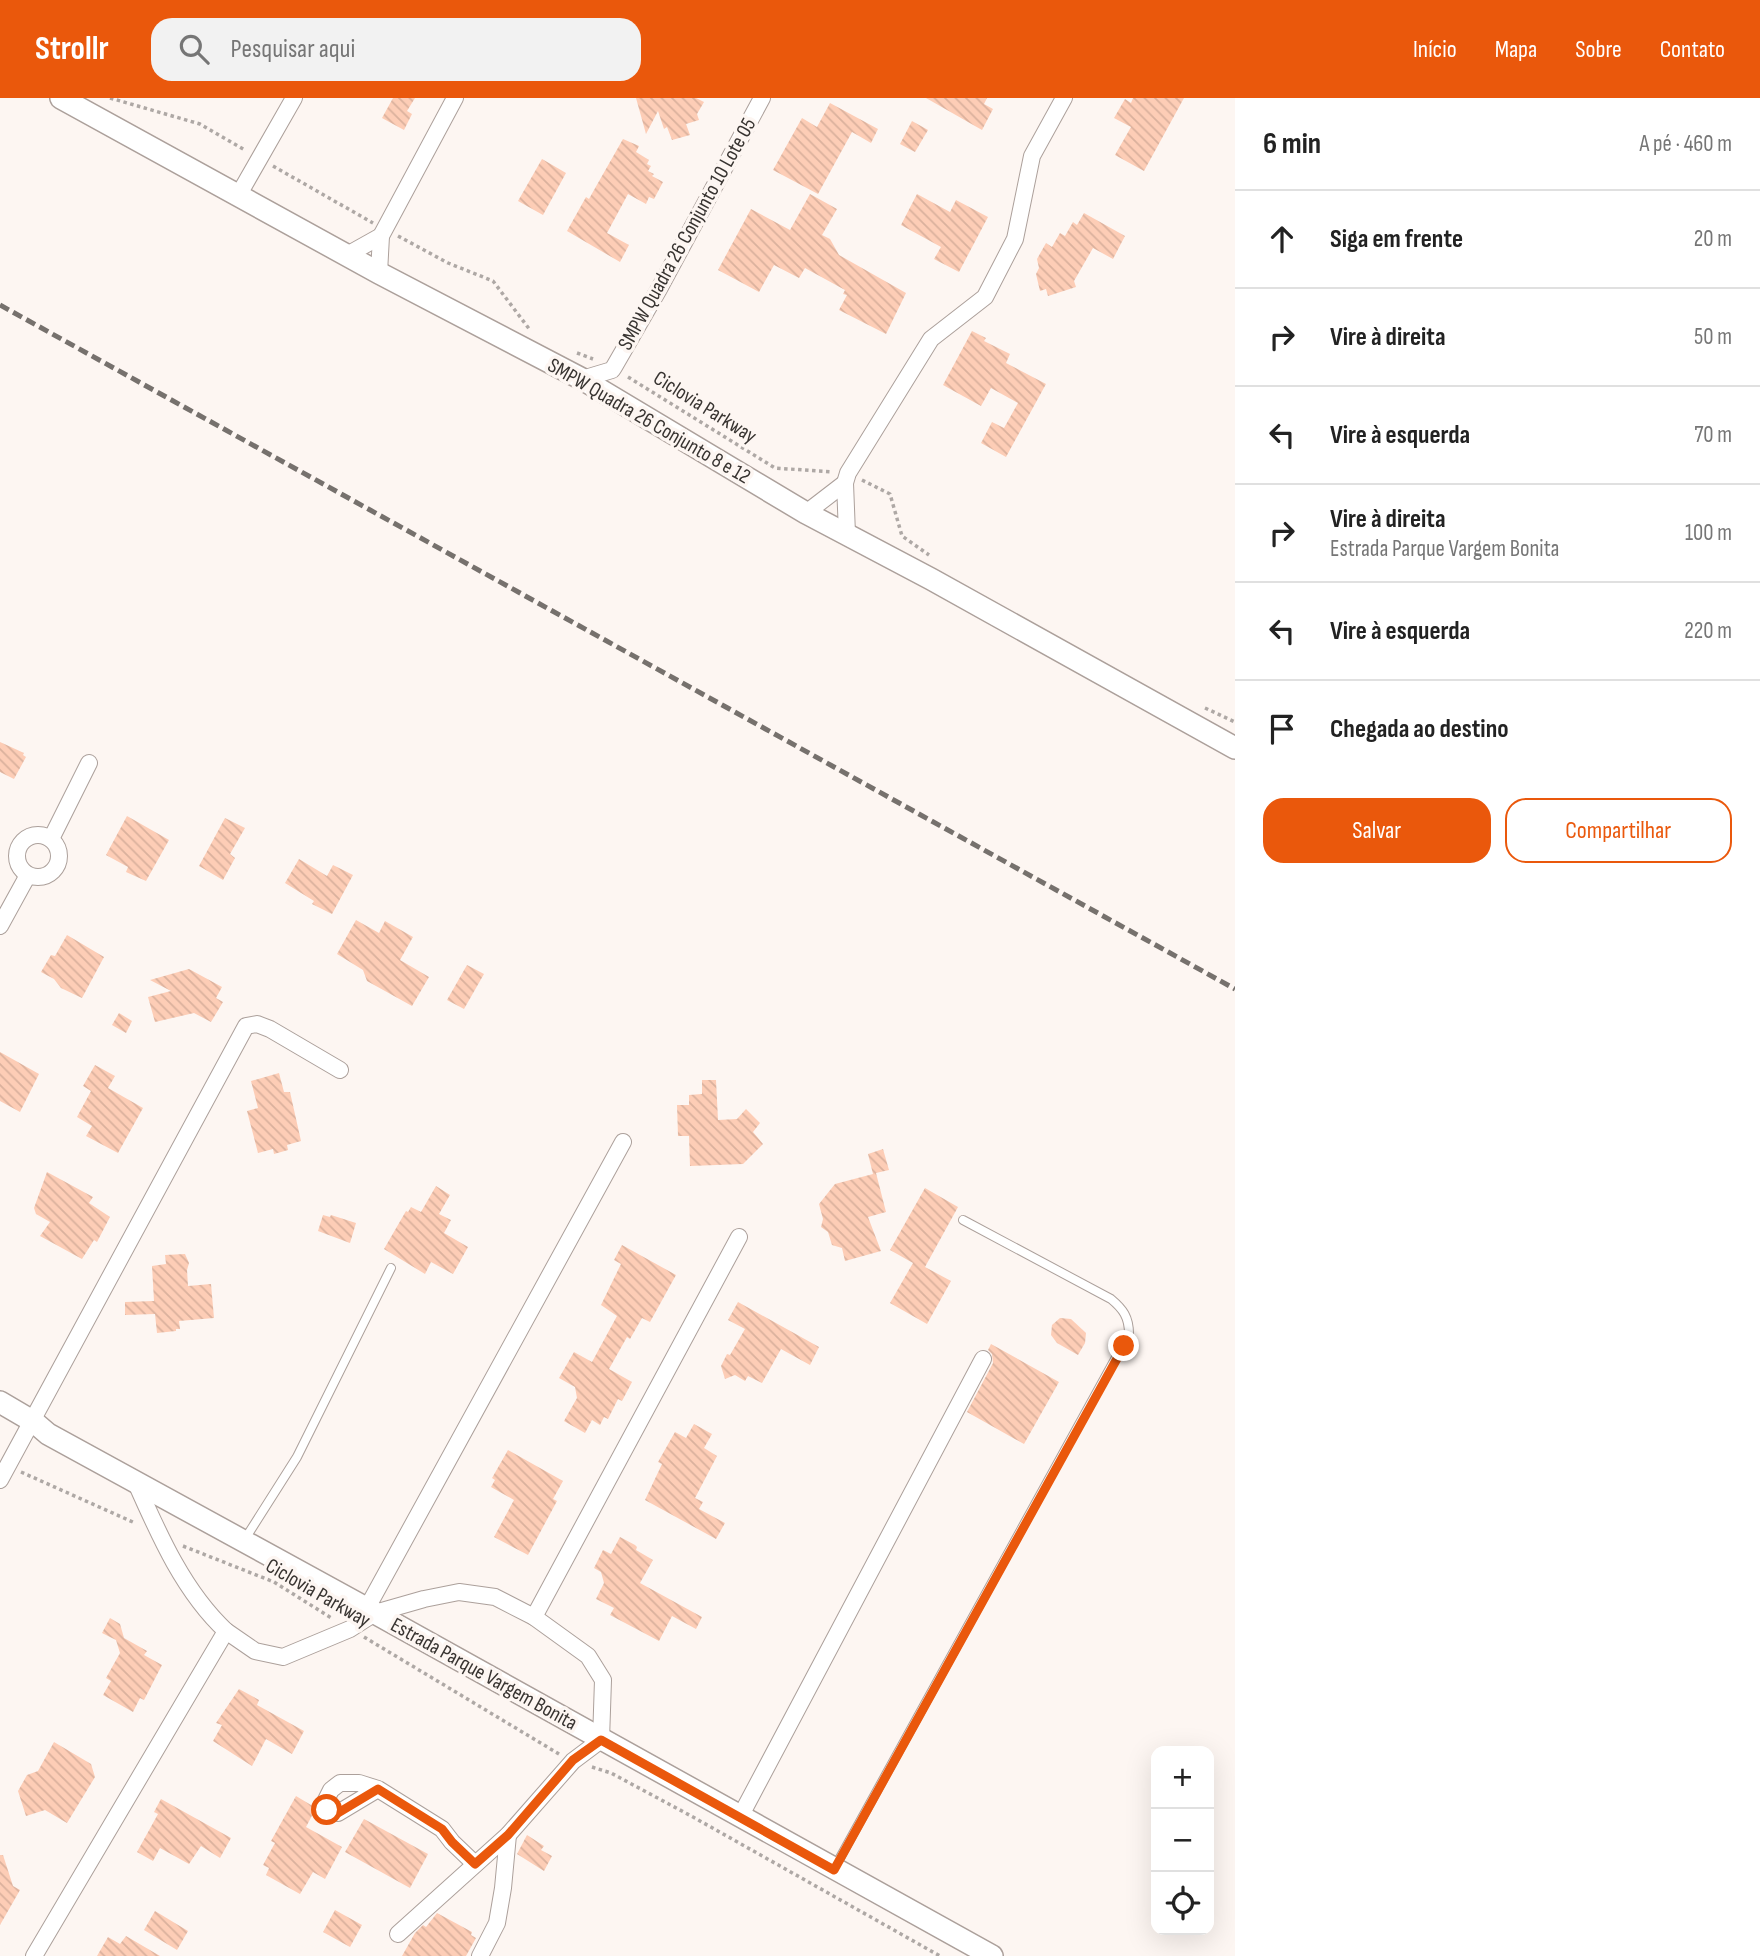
<!DOCTYPE html>
<html lang="pt">
<meta charset="utf-8">
<style>
body{margin:0;font-family:"Sofia Sans Condensed",sans-serif;background:#f2f2f2;color:#222}
.controls{position:absolute;right:21px;bottom:21px;display:grid;overflow:hidden;border-radius:14px;box-shadow:0 7px 28px #0002}
.controls button{width:63px;height:63px;display:grid;place-items:center;padding:0;border:0;border-bottom:2px solid #e0e0e0;background:#fff;color:#222;font:35px sans-serif}
.stop{position:absolute;width:21px;height:21px;margin:-16px;border:5px solid #ea580c;border-radius:50%;background:#fff}
.stop.end{background:#ea580c;border-color:#fff;box-shadow:0 2px 7px #0008}
.list{margin:0;padding:0;list-style:none}
h2{display:flex;justify-content:space-between;align-items:center;height:91px;margin:0;padding:0 28px;font-size:30px}
h2 small{font-size:23px;font-weight:400;color:#767676}
.list li{display:grid;grid-template-columns:46px 1fr auto;gap:21px;align-items:center;box-sizing:border-box;height:98px;padding:0 28px;border-top:2px solid #e0e0e0}
.list b{display:block;font-size:26px;white-space:nowrap}
.list p{margin:0;font-size:23px;white-space:nowrap;color:#767676}
.list em{font-size:23px;font-style:normal;color:#767676}
.actions{display:flex;gap:14px;padding:21px 28px}
.actions a{flex:1;padding:16px 0;border:2px solid #ea580c;border-radius:21px;text-align:center;font-size:24px;color:#ea580c}
.actions .main{background:#ea580c;color:#fff}
.icon{flex:none;width:38px;height:38px;fill:none;stroke:currentColor;stroke-width:2;stroke-linecap:round;stroke-linejoin:round}
.map{position:relative;flex:none;width:1235px;height:1858px;overflow:hidden}
header{display:flex;align-items:center;gap:42px;box-sizing:border-box;height:98px;padding:0 35px;background:#ea580c;color:#fff}
header strong{font-size:33px}
nav{display:flex;gap:38px;margin-inline-start:auto;font-size:24px}
.search{width:490px;height:63px;background:#f2f2f2;display:flex;align-items:center;gap:18px;box-sizing:border-box;padding:0 24px;border-radius:21px;color:#767676;font-size:26px}
main{display:flex}
aside{flex:1;background:#fff}
.map>svg:first-child{display:block}
.building{fill:url(#building-back-hatch)}
.lines{fill:none;stroke-linecap:round;stroke-linejoin:round}
.lane-casing{stroke:#aca09b;stroke-width:10}
.street-casing{stroke:#aca09b;stroke-width:18}
.secondary-casing{stroke:#aca09b;stroke-width:24}
.path{stroke:#aea8a5;stroke-width:3.5;stroke-dasharray:3.5 3.5;stroke-linecap:butt}
.lane{stroke:#fff;stroke-width:8}
.street{stroke:#fff;stroke-width:16}
.secondary{stroke:#fff;stroke-width:21}
.rail{stroke:#76716d;stroke-width:5;stroke-dasharray:10 5;stroke-linecap:butt}
.route{stroke:#ea580c;stroke-width:9}
.labels{text-anchor:middle;dominant-baseline:central;stroke-width:7;stroke-linejoin:round;paint-order:stroke}
.street-label{font-size:21px;fill:#383431;stroke:#fdf6f2}
</style>
<header>
<strong>Strollr</strong>
<div class="search"><svg class="icon" aria-label="search" viewBox="0 0 24 24"><circle cx="10" cy="10" r="6"/><path d="M15 15l6 6"/></svg>Pesquisar aqui</div>
<nav><a>Início</a><a>Mapa</a><a>Sobre</a><a>Contato</a></nav>
</header>
<main>
<div class="map">
<svg width="1235" height="1858" viewBox="0 0 1235 1858">
<defs>
<pattern id="building-back-hatch" width="6" height="6" patternUnits="userSpaceOnUse" patternTransform="scale(1.75)"><rect width="6" height="6" fill="#fdcdb6"/><path d="M-1 5l2 2M0 0l6 6M5-1l2 2" fill="none" stroke="#dab19d"/></pattern>
</defs>
<rect width="100%" height="100%" fill="#fdf6f2"/>
<g class="building">
<polygon points="393,0 415,0 407,13 412,16 404,32 382,20"/>
<polygon points="636,0 696,0 704,4 697,16 699,22 686,26 690,37 672,42 667,29 664,31 658,13 646,36"/>
<polygon points="926,0 987,0 984,6 993,11 982,32"/>
<polygon points="1133,0 1184,0 1144,73 1115,57 1131,29 1114,20 1125,1 1131,5"/>
<polygon points="830,5 878,31 871,45 852,34 818,96 773,72 802,20 817,29"/>
<polygon points="912,23 928,32 915,54 900,46"/>
<polygon points="623,41 639,48 636,54 649,62 647,66 651,68 648,73 654,76 652,78 663,84 654,101 649,99 646,106 628,96 607,135 629,147 620,164 567,133 586,99 589,101 594,92"/>
<polygon points="542,61 566,75 543,117 518,103"/>
<polygon points="810,96 837,111 822,137 830,141 839,157 906,195 886,236 839,212 847,197 843,196 845,192 805,170 799,180 774,167 759,194 718,172 751,111 790,132"/>
<polygon points="917,96 950,114 956,102 988,119 959,174 934,161 941,149 901,127"/>
<polygon points="1084,115 1125,138 1113,161 1093,150 1074,183 1076,189 1048,198 1046,191 1040,193 1036,176 1039,170 1037,161 1046,145 1052,149 1060,135 1065,138 1073,124 1077,127"/>
<polygon points="972,233 986,240 984,243 1010,256 1006,265 1046,286 1006,359 981,345 992,324 1004,330 1018,305 991,290 981,308 943,287"/>
<polygon points="0,644 24,655 23,657 26,659 14,681 0,674"/>
<polygon points="127,718 169,742 146,783 126,774 128,769 106,757"/>
<polygon points="225,720 245,730 230,756 235,760 223,782 199,768"/>
<polygon points="299,761 327,778 333,767 353,777 332,816 312,806 314,803 285,785"/>
<polygon points="356,822 379,835 385,823 413,839 400,862 429,879 412,908 367,883 363,872 337,856"/>
<polygon points="67,837 104,859 82,900 61,890 54,881 41,874 51,857 55,858"/>
<polygon points="467,867 484,876 464,911 447,902"/>
<polygon points="189,871 222,889 216,900 223,904 211,924 194,915 155,924 148,899 171,893 150,882"/>
<polygon points="119,915 132,923 126,935 112,927"/>
<polygon points="0,954 39,976 20,1014 0,1003"/>
<polygon points="95,967 115,978 108,990 143,1010 118,1055 86,1038 92,1028 77,1019 91,993 83,988"/>
<polygon points="279,975 284,994 290,994 301,1043 287,1047 288,1052 274,1056 273,1051 258,1055 247,1013 258,1010 251,983"/>
<polygon points="702,982 716,982 718,1022 737,1021 746,1011 760,1025 753,1034 763,1046 743,1066 690,1068 689,1038 678,1038 677,1007 689,1007 689,997 702,996"/>
<polygon points="883,1051 889,1072 876,1075 886,1114 868,1119 881,1153 845,1163 842,1150 832,1147 828,1134 821,1129 823,1121 819,1106 835,1086 873,1076 868,1056"/>
<polygon points="47,1074 93,1099 89,1105 110,1119 97,1144 94,1142 82,1161 40,1138 50,1124 36,1116 34,1110"/>
<polygon points="436,1088 450,1097 439,1116 451,1122 444,1135 468,1149 453,1176 431,1164 425,1176 384,1151 406,1113 408,1114 411,1109 421,1114"/>
<polygon points="925,1090 958,1109 925,1169 951,1183 927,1226 890,1205 913,1165 890,1152"/>
<polygon points="323,1117 330,1119 331,1117 356,1125 350,1145 318,1133"/>
<polygon points="622,1147 676,1177 650,1224 642,1220 630,1241 627,1239 609,1271 632,1284 622,1303 618,1301 608,1321 604,1319 600,1327 592,1322 585,1335 564,1323 577,1300 575,1289 559,1280 574,1254 592,1264 617,1218 601,1207 621,1166 614,1162"/>
<polygon points="185,1156 189,1165 187,1172 188,1188 211,1186 214,1220 179,1223 180,1231 176,1231 176,1233 157,1235 155,1216 125,1217 125,1204 154,1203 152,1168 166,1166 165,1157"/>
<polygon points="738,1204 819,1249 810,1267 781,1251 762,1285 748,1278 745,1283 735,1277 725,1281 721,1268 727,1256 730,1257 745,1231 728,1222"/>
<polygon points="1060,1220 1071,1221 1086,1235 1085,1245 1078,1257 1057,1245 1051,1237 1052,1227"/>
<polygon points="991,1246 1059,1284 1024,1346 967,1314 993,1265 992,1256 988,1252"/>
<polygon points="694,1326 712,1336 704,1350 717,1358 695,1400 703,1404 699,1411 725,1425 716,1441 645,1402 662,1366 658,1364 675,1334 686,1340"/>
<polygon points="508,1352 563,1383 553,1401 557,1403 528,1457 494,1439 514,1402 491,1389 495,1382 492,1380"/>
<polygon points="620,1439 635,1447 637,1449 636,1452 653,1462 640,1485 702,1519 696,1531 672,1518 659,1543 610,1517 614,1510 596,1501 604,1485 601,1474 594,1470 603,1452 611,1456"/>
<polygon points="110,1520 120,1526 124,1540 147,1553 144,1557 162,1567 144,1602 140,1600 133,1614 103,1597 111,1583 106,1580 120,1555 116,1542 102,1535"/>
<polygon points="239,1591 259,1602 257,1607 304,1633 292,1656 266,1641 252,1668 213,1643 222,1627 216,1625"/>
<polygon points="54,1644 91,1666 95,1679 67,1725 45,1712 26,1718 18,1693 27,1677 38,1673"/>
<polygon points="296,1698 316,1710 306,1729 342,1749 325,1781 313,1774 300,1796 266,1777 269,1770 263,1767 275,1745 271,1743"/>
<polygon points="161,1701 231,1740 220,1760 201,1748 189,1766 160,1750 153,1763 137,1754 158,1716 154,1714"/>
<polygon points="364,1721 428,1756 410,1790 345,1754"/>
<polygon points="527,1737 544,1748 541,1752 552,1758 544,1773 517,1756"/>
<polygon points="0,1757 3,1757 13,1788 20,1792 0,1827"/>
<polygon points="335,1812 362,1827 350,1849 323,1834"/>
<polygon points="155,1813 188,1833 177,1852 144,1832"/>
<polygon points="437,1815 472,1834 471,1837 476,1840 466,1858 402,1858 415,1835 423,1827 426,1829"/>
<polygon points="126,1838 160,1858 97,1858 108,1839 120,1846"/>
</g>
<g class="lines">
<g class="lane-casing">
<g id="lane">
<polyline points="245,1441 297,1359 391,1170"/>
<path d="M835 1769 1129 1236C1129 1219 1123 1211 1111 1201L963 1122"/>
</g>
</g>
<g class="street-casing">
<g id="street">
<polyline points="238,98 294,0"/>
<polyline points="347,157 381,138"/>
<polyline points="379,175 381,138 455,0"/>
<polyline points="582,281 612,272 614,269 659,191 762,0"/>
<polyline points="806,415 845,385"/>
<polyline points="847,436 845,385 848,375 931,241 985,199 1015,141 1032,58 1064,0"/>
<circle cx="38" cy="758" r="21"/>
<polyline points="51,741 89,665"/>
<polyline points="0,828 28,777"/>
<polyline points="0,1382 246,928 257,926 270,931 340,972"/>
<path d="M136 1385C159 1437 184 1494 226 1533"/>
<polyline points="367,1510 623,1044"/>
<polyline points="534,1519 739,1139"/>
<polyline points="378,1691 338,1715 327,1712 326,1702 331,1692 340,1685 359,1685 378,1691 442,1731 452,1744 475,1766"/>
<polyline points="740,1719 983,1261"/>
<polyline points="34,1858 226,1533 255,1553 283,1559 350,1531 375,1515 424,1501 459,1494 495,1499 534,1519 588,1558 603,1582 601,1642 573,1663 508,1737 398,1836"/>
<polyline points="480,1858 497,1825 503,1790 508,1737"/>
</g>
</g>
<g class="secondary-casing">
<g id="secondary">
<polyline points="61,0 379,175 582,281 806,415 931,481 1235,650"/>
<polyline points="0,1304 34,1324 48,1336 375,1515 992,1858"/>
</g>
</g>
<g class="path">
<polyline points="110,0 200,26 245,52"/>
<polyline points="273,68 373,125"/>
<polyline points="398,138 448,165 493,183 530,232"/>
<polyline points="577,255 593,261"/>
<polyline points="628,279 775,370 832,374"/>
<polyline points="862,382 890,396 902,438 929,457"/>
<polyline points="1205,610 1235,624"/>
<polyline points="21,1374 135,1425"/>
<polyline points="183,1448 274,1484 333,1521"/>
<polyline points="364,1539 559,1656"/>
<polyline points="592,1669 611,1675 693,1719 940,1858"/>
</g>
<use href="#lane" class="lane"/>
<use href="#street" class="street"/>
<use href="#secondary" class="secondary"/>
<polyline class="rail" points="0,207 1235,891"/>
</g>
<g class="lines">
<polyline class="route" points="327,1712 338,1715 378,1691 442,1731 452,1744 475,1766 508,1737 573,1662 601,1642 834,1772 1124,1248"/>
</g>
<g class="labels">
<g class="street-label">
<text transform="translate(687 136) rotate(-61)">SMPW Quadra 26 Conjunto 10 Lote 05</text>
<text transform="translate(705 309) rotate(32)">Ciclovia Parkway</text>
<text transform="translate(649 323) rotate(30)">SMPW Quadra 26 Conjunto 8 e 12</text>
<text transform="translate(318 1495) rotate(30)">Ciclovia Parkway</text>
<text transform="translate(484 1576) rotate(29)">Estrada Parque Vargem Bonita</text>
</g>
</g>
</svg>
<div class="controls">
<button>+</button>
<button>−</button>
<button><svg class="icon" aria-label="locate" viewBox="0 0 24 24"><circle cx="12" cy="12" r="6"/><path d="M12 2v4M12 18v4M2 12h4M18 12h4"/></svg></button>
</div>
<div class="stop" style="left:327px;top:1712px"></div>
<div class="stop end" style="left:1124px;top:1248px"></div>
</div>
<aside>
<h2>6 min<small>A pé · 460 m</small></h2>
<ul class="list">
<li><svg class="icon" aria-label="ahead" viewBox="0 0 24 24"><path d="M12 20V5M6 11l6-6 6 6"/></svg><div><b>Siga em frente</b></div><em>20 m</em></li>
<li><svg class="icon" aria-label="right" viewBox="0 0 24 24"><path d="M7 20v-9h11M14 6l5 5-5 5"/></svg><div><b>Vire à direita</b></div><em>50 m</em></li>
<li><svg class="icon" aria-label="left" viewBox="0 0 24 24"><path d="M17 20v-9H6M10 6l-5 5 5 5"/></svg><div><b>Vire à esquerda</b></div><em>70 m</em></li>
<li><svg class="icon" aria-label="right" viewBox="0 0 24 24"><path d="M7 20v-9h11M14 6l5 5-5 5"/></svg><div><b>Vire à direita</b><p>Estrada Parque Vargem Bonita</p></div><em>100 m</em></li>
<li><svg class="icon" aria-label="left" viewBox="0 0 24 24"><path d="M17 20v-9H6M10 6l-5 5 5 5"/></svg><div><b>Vire à esquerda</b></div><em>220 m</em></li>
<li><svg class="icon" aria-label="arrive" viewBox="0 0 24 24"><path d="M6 21V4h12l-3 4 3 4H6"/></svg><div><b>Chegada ao destino</b></div></li>
</ul>
<div class="actions"><a class="main">Salvar</a><a>Compartilhar</a></div>
</aside>
</main>
